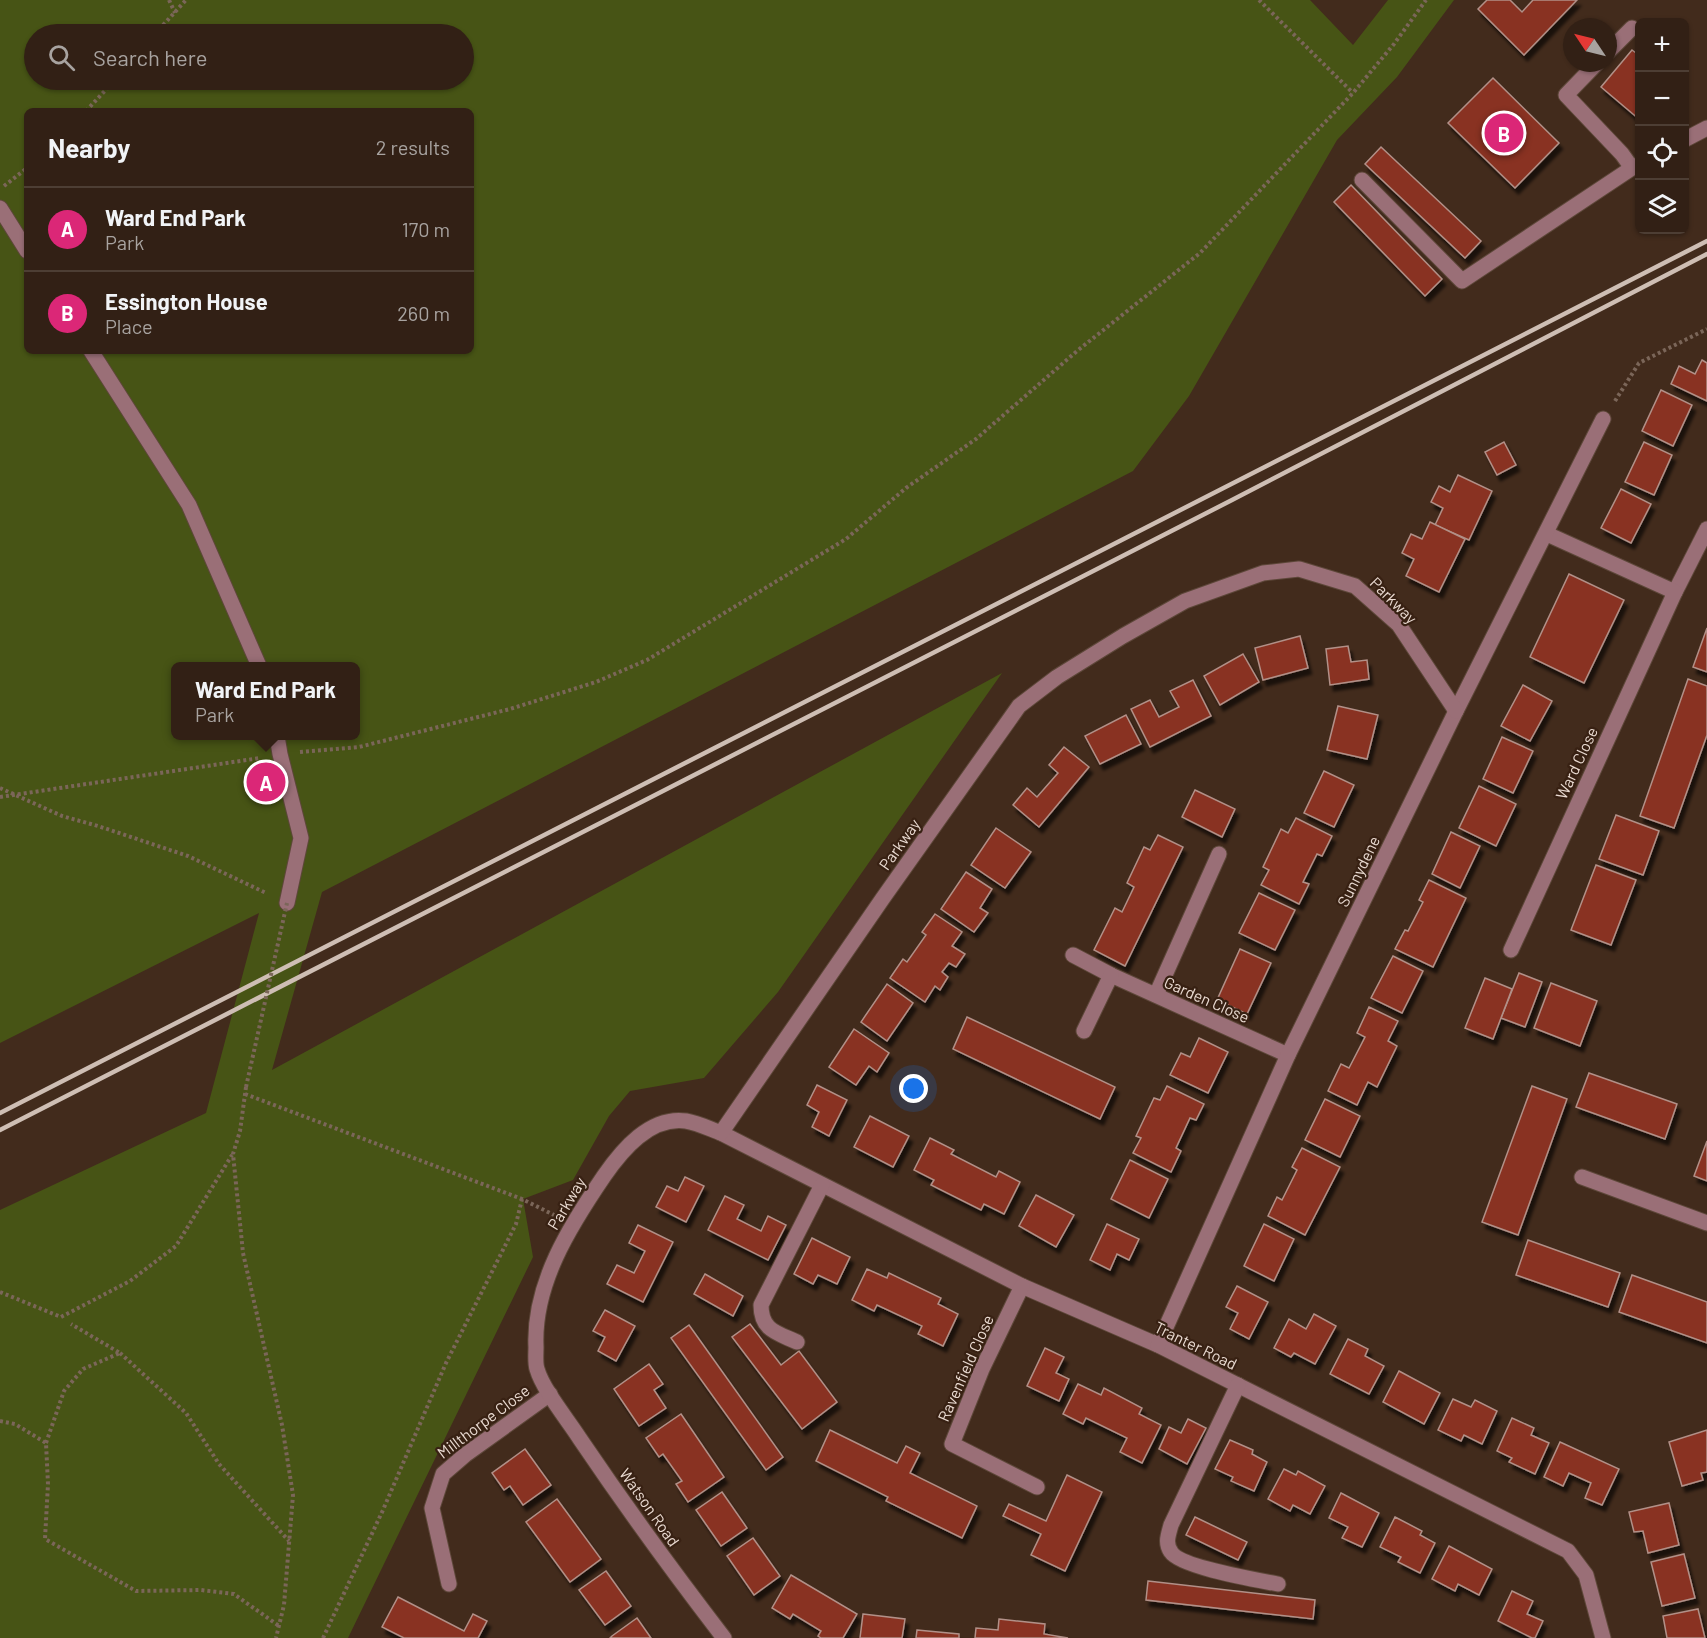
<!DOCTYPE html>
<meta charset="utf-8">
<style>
body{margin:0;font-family:Barlow,sans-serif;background:#3a281e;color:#f1f3f6}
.controls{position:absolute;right:18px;top:18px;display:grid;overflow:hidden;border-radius:9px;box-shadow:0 2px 4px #0004}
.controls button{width:54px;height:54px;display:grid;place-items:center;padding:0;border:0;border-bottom:2px solid #4d3e34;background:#322015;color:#f1f3f6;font:30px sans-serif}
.compass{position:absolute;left:1563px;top:18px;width:54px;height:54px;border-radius:50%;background:#322015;box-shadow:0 2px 4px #0004;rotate:305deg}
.you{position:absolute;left:914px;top:1089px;width:21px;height:21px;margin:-15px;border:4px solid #fff;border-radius:50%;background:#1a73e8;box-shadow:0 0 0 9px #1a73e833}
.badge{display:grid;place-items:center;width:39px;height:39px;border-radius:50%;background:#db2777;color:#fff;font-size:20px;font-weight:700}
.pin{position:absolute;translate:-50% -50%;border:3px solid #fff;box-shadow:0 2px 6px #0006}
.popup{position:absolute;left:171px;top:662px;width:189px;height:78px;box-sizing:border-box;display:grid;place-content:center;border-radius:9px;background:#322015;filter:drop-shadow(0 2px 4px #0005);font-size:20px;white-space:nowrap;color:#a8a3a0}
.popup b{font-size:22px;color:#f1f3f6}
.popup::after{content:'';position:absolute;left:50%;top:100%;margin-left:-12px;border:12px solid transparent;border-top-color:#322015}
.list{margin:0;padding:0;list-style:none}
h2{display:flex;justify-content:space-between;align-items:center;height:78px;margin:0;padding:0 24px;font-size:26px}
h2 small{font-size:20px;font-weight:400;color:#a8a3a0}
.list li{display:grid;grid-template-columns:39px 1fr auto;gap:18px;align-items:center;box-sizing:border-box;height:84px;padding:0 24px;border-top:2px solid #4d3e34}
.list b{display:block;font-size:22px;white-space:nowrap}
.list p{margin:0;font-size:20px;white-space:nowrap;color:#a8a3a0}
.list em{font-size:20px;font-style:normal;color:#a8a3a0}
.icon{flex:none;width:33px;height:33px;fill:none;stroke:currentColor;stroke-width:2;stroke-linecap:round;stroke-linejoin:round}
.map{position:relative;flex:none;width:1707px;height:1638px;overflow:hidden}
.search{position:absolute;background:#322015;box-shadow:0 2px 4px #0004;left:24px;top:24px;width:450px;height:66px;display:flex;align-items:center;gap:15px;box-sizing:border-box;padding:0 21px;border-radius:33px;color:#a8a3a0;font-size:22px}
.panel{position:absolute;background:#322015;box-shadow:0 2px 4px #0004;left:24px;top:108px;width:450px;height:246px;border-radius:9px}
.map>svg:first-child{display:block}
.green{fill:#475415;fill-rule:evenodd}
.building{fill:#893321;stroke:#b29088;stroke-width:1.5;filter:url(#shadow)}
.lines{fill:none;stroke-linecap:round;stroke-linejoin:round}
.minor-casing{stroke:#5d4739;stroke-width:17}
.path{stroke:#7b6659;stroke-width:4;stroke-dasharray:3 3;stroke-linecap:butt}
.minor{stroke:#9a6f77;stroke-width:15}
.rail{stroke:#cebeb4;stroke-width:4.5}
.path-bridge{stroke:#7b6659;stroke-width:4;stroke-dasharray:3 3;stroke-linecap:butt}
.labels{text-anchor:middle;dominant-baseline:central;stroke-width:4.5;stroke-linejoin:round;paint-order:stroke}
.street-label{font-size:16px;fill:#eadbd2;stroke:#382113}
</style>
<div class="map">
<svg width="1707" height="1638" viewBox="0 0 1707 1638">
<defs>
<filter id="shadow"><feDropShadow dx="3.5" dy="6" stdDeviation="1.5" flood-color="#0009"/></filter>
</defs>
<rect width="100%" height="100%" fill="#422b1c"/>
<path class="green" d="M0 0H1310L1353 45 1388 0H1454L1397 77 1337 140 1189 396 1133 471 322 892 272 1070 1002 673 778 992 704 1078 630 1091 609 1116 573 1180 523 1199 533 1257 348 1638H0V1210L206 1113 259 913 0 1043ZM34 34H464V80H34ZM27 111H471V351H27ZM176 666H356V736H176Z"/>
<g class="building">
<polygon points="1487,0 1510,0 1522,12 1533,0 1577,0 1524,55 1478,9"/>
<polygon points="1632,50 1640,56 1640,120 1601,87"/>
<polygon points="1493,78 1559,143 1515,188 1448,123"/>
<polygon points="1381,147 1481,241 1465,258 1365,164"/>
<polygon points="1351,185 1442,279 1425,296 1334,202"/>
<polygon points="1702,360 1707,363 1707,401 1671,384 1679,366 1695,374"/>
<polygon points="1661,390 1692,405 1673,446 1642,431"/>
<polygon points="1504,442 1516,465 1497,475 1485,452"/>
<polygon points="1644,442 1672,455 1654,495 1625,482"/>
<polygon points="1458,475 1492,491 1469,540 1435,525 1443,508 1431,502 1439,486 1450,492"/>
<polygon points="1621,489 1651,504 1631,543 1601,528"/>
<polygon points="1430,522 1465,539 1439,592 1406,576 1414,559 1402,553 1411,534 1422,539"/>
<polygon points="1569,574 1624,600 1584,683 1530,657"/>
<polygon points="1707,628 1707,672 1693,667"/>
<polygon points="1300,636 1308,668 1263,680 1255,648"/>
<polygon points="1348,646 1351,662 1367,660 1369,679 1330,685 1326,649"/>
<polygon points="1243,654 1259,682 1220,705 1204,676"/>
<polygon points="1688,679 1707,686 1707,735 1674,828 1640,816"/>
<polygon points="1193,680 1211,716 1150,747 1131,709 1150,700 1159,717 1179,707 1170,691"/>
<polygon points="1523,685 1552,701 1530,741 1501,726"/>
<polygon points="1338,706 1378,715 1367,759 1327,750"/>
<polygon points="1126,715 1141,744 1100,764 1085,736"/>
<polygon points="1502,737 1533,751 1513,793 1483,779"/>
<polygon points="1064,747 1089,767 1039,827 1013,805 1027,788 1037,797 1058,773 1049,765"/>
<polygon points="1324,771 1354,785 1334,827 1304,813"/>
<polygon points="1479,786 1516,804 1496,846 1459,828"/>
<polygon points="1195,790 1235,809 1222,837 1182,817"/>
<polygon points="1616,815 1659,831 1643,875 1599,859"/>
<polygon points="1296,818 1332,836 1322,856 1317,854 1303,882 1309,884 1299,904 1261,885 1269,870 1263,867 1281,829 1288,833"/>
<polygon points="996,828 1031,852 1005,888 971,865"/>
<polygon points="1451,832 1480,846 1460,888 1432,874"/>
<polygon points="1158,835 1183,847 1125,966 1094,950 1115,908 1122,912 1134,887 1127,883 1144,847 1150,850"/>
<polygon points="1596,865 1636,880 1611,945 1571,930"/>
<polygon points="966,872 992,889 980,908 988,913 974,932 941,909"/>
<polygon points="1429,880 1466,898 1433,967 1395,949 1405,930 1408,931 1423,902 1419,900"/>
<polygon points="1259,893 1295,910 1275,950 1239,933"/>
<polygon points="935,914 962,932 952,946 965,954 956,967 949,963 942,972 948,977 940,990 935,986 925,1002 890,978 903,959 907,962 926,935 922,932"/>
<polygon points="1240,949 1271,963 1247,1014 1217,1000"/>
<polygon points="1393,956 1423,971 1402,1013 1371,998"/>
<polygon points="1519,973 1542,982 1525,1027 1501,1018"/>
<polygon points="1485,978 1512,989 1493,1039 1465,1028"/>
<polygon points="1551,983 1597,1001 1580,1046 1534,1028"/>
<polygon points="887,984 913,1003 887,1041 861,1022"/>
<polygon points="1369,1007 1398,1021 1388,1041 1397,1046 1377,1087 1368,1082 1357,1105 1328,1091 1341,1064 1349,1068 1365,1037 1357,1033"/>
<polygon points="967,1017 1115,1087 1100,1119 953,1049"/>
<polygon points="854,1029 889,1053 877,1072 869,1066 856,1085 829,1067"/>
<polygon points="1199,1038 1228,1052 1208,1093 1170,1075 1181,1053 1190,1057"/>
<polygon points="1589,1073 1677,1104 1665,1139 1576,1107"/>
<polygon points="817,1085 847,1100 829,1136 812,1127 819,1112 807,1105"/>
<polygon points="1167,1086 1204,1104 1196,1120 1190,1118 1176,1148 1181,1151 1171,1172 1133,1153 1141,1138 1136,1136 1154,1098 1160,1100"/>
<polygon points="1532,1086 1567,1099 1518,1235 1482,1222"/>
<polygon points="1325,1099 1360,1116 1340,1157 1305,1140"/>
<polygon points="870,1116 909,1136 893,1167 854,1147"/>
<polygon points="930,1138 954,1150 951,1154 996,1177 999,1171 1020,1182 1004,1214 984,1204 981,1210 931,1185 934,1180 914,1170"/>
<polygon points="1707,1141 1707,1181 1694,1176"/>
<polygon points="1302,1148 1340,1167 1305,1235 1268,1216 1277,1197 1282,1200 1297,1170 1292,1167"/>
<polygon points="1130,1160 1168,1179 1149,1218 1111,1199"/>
<polygon points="685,1177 704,1186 686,1222 656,1207 667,1186 678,1191"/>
<polygon points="1036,1195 1074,1215 1056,1247 1019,1226"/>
<polygon points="725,1196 744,1205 737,1219 761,1231 768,1216 786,1225 768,1260 708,1230"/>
<polygon points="1107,1224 1139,1239 1129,1260 1117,1254 1110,1270 1090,1260"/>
<polygon points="1264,1224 1294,1239 1274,1281 1244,1266"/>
<polygon points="638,1225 673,1242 643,1302 607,1284 617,1265 634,1273 645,1251 629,1243"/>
<polygon points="812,1238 850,1257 837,1284 818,1275 813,1284 794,1274"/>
<polygon points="1528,1240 1620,1273 1608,1307 1516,1275"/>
<polygon points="867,1269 887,1278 889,1273 941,1298 938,1304 958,1314 943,1346 918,1334 922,1326 877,1305 874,1311 852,1300"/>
<polygon points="705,1274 743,1296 733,1316 694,1294"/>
<polygon points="1632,1275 1707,1302 1707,1343 1619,1312"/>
<polygon points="1237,1286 1268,1302 1249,1339 1230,1329 1238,1313 1226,1307"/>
<polygon points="605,1310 635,1326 616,1361 598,1351 605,1337 593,1331"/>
<polygon points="1314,1314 1336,1326 1315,1364 1294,1353 1291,1357 1274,1348 1289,1319 1306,1329"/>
<polygon points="750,1324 781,1365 799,1351 837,1402 802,1429 732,1337"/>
<polygon points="689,1325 783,1457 766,1470 671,1338"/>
<polygon points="1348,1339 1368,1349 1365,1356 1384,1366 1369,1394 1330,1374"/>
<polygon points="1045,1348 1064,1357 1056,1373 1069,1379 1059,1401 1027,1386"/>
<polygon points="649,1364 663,1384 654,1390 666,1408 639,1426 614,1389"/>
<polygon points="1399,1371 1440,1393 1424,1424 1383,1402"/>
<polygon points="1078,1384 1101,1395 1104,1388 1142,1408 1139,1414 1161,1425 1142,1463 1120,1452 1127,1438 1086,1418 1083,1424 1063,1414"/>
<polygon points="1453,1399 1471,1407 1475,1400 1497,1411 1482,1444 1464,1435 1461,1441 1438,1430"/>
<polygon points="681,1414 724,1477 688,1502 676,1484 682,1481 663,1454 659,1457 646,1438"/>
<polygon points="1512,1418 1534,1428 1531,1435 1549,1443 1535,1474 1509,1462 1512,1458 1497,1451"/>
<polygon points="1188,1419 1206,1428 1187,1464 1159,1449 1169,1427 1181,1433"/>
<polygon points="830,1430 897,1463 906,1446 920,1453 910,1473 977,1506 962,1538 886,1501 888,1497 816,1461"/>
<polygon points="1707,1430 1707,1472 1701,1473 1703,1480 1682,1486 1669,1442"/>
<polygon points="1230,1440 1253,1450 1252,1454 1267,1462 1254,1491 1231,1481 1233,1477 1215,1469"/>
<polygon points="1560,1442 1619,1469 1602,1505 1585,1498 1591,1483 1569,1473 1563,1486 1544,1477"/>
<polygon points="525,1449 551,1485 523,1505 510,1486 504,1490 492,1473"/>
<polygon points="1284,1469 1296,1475 1298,1471 1325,1486 1310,1514 1293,1505 1290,1511 1268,1499"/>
<polygon points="1067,1475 1102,1492 1065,1571 1031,1555 1041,1534 1003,1516 1009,1504 1046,1521"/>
<polygon points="722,1492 747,1528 721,1546 696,1510"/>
<polygon points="1341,1493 1379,1513 1362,1547 1342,1538 1348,1527 1329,1518"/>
<polygon points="557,1499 601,1559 570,1582 526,1522"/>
<polygon points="1669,1503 1679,1545 1648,1553 1643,1531 1634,1532 1629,1512"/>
<polygon points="1195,1517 1247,1542 1238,1560 1186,1535"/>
<polygon points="1395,1517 1422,1531 1420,1535 1435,1543 1420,1573 1398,1562 1401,1557 1380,1547"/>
<polygon points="753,1538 780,1576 754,1595 727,1556"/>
<polygon points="1449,1546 1492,1569 1479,1595 1458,1584 1455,1591 1432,1579"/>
<polygon points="1684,1554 1695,1598 1662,1606 1651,1562"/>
<polygon points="606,1571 631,1606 605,1625 579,1590"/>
<polygon points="791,1575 857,1614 843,1638 821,1638 818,1636 821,1631 793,1614 790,1619 772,1608"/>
<polygon points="1148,1581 1315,1600 1313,1619 1146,1600"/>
<polygon points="1512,1591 1533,1601 1527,1614 1543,1621 1535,1638 1532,1638 1498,1621"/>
<polygon points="398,1597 464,1631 473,1614 487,1621 478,1638 404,1638 382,1627"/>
<polygon points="1698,1609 1705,1638 1667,1638 1663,1616"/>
<polygon points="863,1614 905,1619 902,1638 860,1638"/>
<polygon points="637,1618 651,1638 610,1638 612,1636"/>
<polygon points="999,1619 1045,1624 1044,1634 1068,1638 975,1638 976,1628 998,1630"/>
<polygon points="917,1630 959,1634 959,1638 916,1638"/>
</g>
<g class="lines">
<g class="minor-casing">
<g id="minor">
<polyline points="1608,52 1632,28"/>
<polyline points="1597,63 1566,95 1622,154 1632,168 1640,164"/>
<polyline points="1684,140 1707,128"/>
<polyline points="1362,180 1462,281 1632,168"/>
<polyline points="0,208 27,251"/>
<polyline points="91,351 189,505 259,666"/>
<polyline points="1675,592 1707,529"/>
<polyline points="277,736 280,754 301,838 287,903"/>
<polyline points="1511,950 1675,592 1547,534"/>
<polyline points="1073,955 1111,975 1288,1055"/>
<polyline points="1156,995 1219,854"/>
<polyline points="1084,1031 1111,975"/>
<polyline points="721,1133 1022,1286 1158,1345 1568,1551 1586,1575 1603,1638"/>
<polyline points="1582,1177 1707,1223"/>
<polyline points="1022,1286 982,1369 952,1444 1037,1487"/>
<path d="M797 1342C778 1333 761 1331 761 1305L822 1185"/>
<polyline points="1158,1345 1288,1055 1456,711 1603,419"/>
<path d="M1238 1385 1171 1525C1168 1536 1165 1543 1171 1552 1180 1567 1258 1580 1278 1584"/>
<polyline points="449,1584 432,1508 443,1474 465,1455 550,1394"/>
<path d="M724 1638C674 1573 626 1507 580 1439 568 1420 543 1390 537 1369 535 1363 536 1354 536 1347 533 1284 570 1226 604 1176 622 1150 650 1116 686 1121 698 1123 710 1129 721 1133L883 898 1019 706 1057 677 1123 636 1185 601 1263 573 1299 569 1355 586 1399 625 1456 711"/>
</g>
</g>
<g class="path">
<polyline points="169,0 175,13"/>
<polyline points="1259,0 1353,93"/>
<polyline points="155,34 186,0"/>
<polyline points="86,111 115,80"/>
<polyline points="4,186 27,168"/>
<polyline points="1615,401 1639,363 1707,329"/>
<polyline points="300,752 359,747 510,709 596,682 647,660 846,539 906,488 976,439 1077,351 1200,253 1353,93 1394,44 1426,0"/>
<polyline points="0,788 62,816 98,826 188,856 266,893"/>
<polyline points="0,797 260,758"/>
<polyline points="246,1087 240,1131 233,1154 243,1253 282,1425 293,1495 284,1605 276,1638"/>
<polyline points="245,1094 522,1199 554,1215"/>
<polyline points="0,1292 61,1317 130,1281 176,1246 232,1155"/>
<polyline points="120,1353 186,1413 219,1464 289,1541"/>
<polyline points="0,1421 15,1424 46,1443 48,1484 45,1539 136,1591 201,1590 234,1594 279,1626"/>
<polyline points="46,1443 64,1391 83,1369 120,1353 71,1324"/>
<polyline points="323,1638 383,1510 446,1363 516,1224 522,1199"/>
</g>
<use href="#minor" class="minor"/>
<g class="rail">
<polyline points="0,1113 1707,241"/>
<polyline points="0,1130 1232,500 1707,254"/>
</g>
<polyline class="path-bridge" points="246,1087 287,903"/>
</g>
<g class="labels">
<g class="street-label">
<text transform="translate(1394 600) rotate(45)">Parkway</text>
<text transform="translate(1576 763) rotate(-65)">Ward Close</text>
<text transform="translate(899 844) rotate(-55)">Parkway</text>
<text transform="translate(1358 871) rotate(-64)">Sunnydene</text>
<text transform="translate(1207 999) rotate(24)">Garden Close</text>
<text transform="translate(566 1203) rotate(-59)">Parkway</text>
<text transform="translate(1196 1345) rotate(26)">Tranter Road</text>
<text transform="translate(965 1368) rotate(-66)">Ravenfield Close</text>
<text transform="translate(483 1421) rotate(-37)">Millthorpe Close</text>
<text transform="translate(650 1507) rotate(55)">Watson Road</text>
</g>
</g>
</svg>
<div class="controls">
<button>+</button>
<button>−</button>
<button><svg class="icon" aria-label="locate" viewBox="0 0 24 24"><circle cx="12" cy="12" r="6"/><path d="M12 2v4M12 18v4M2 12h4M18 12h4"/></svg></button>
<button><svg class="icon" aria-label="layers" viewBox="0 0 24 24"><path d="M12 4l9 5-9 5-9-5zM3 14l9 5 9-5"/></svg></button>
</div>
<svg class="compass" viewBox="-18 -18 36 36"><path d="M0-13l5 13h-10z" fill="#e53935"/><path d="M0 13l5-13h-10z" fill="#a8a3a0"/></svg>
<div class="you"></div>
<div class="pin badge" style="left:266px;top:782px">A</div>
<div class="popup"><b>Ward End Park</b>Park</div>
<div class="pin badge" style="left:1504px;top:133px">B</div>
<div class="search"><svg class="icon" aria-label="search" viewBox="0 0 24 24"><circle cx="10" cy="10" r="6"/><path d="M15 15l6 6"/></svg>Search here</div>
<section class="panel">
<h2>Nearby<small>2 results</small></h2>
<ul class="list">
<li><span class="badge">A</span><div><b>Ward End Park</b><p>Park</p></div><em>170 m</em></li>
<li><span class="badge">B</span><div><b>Essington House</b><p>Place</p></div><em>260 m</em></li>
</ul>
</section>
</div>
